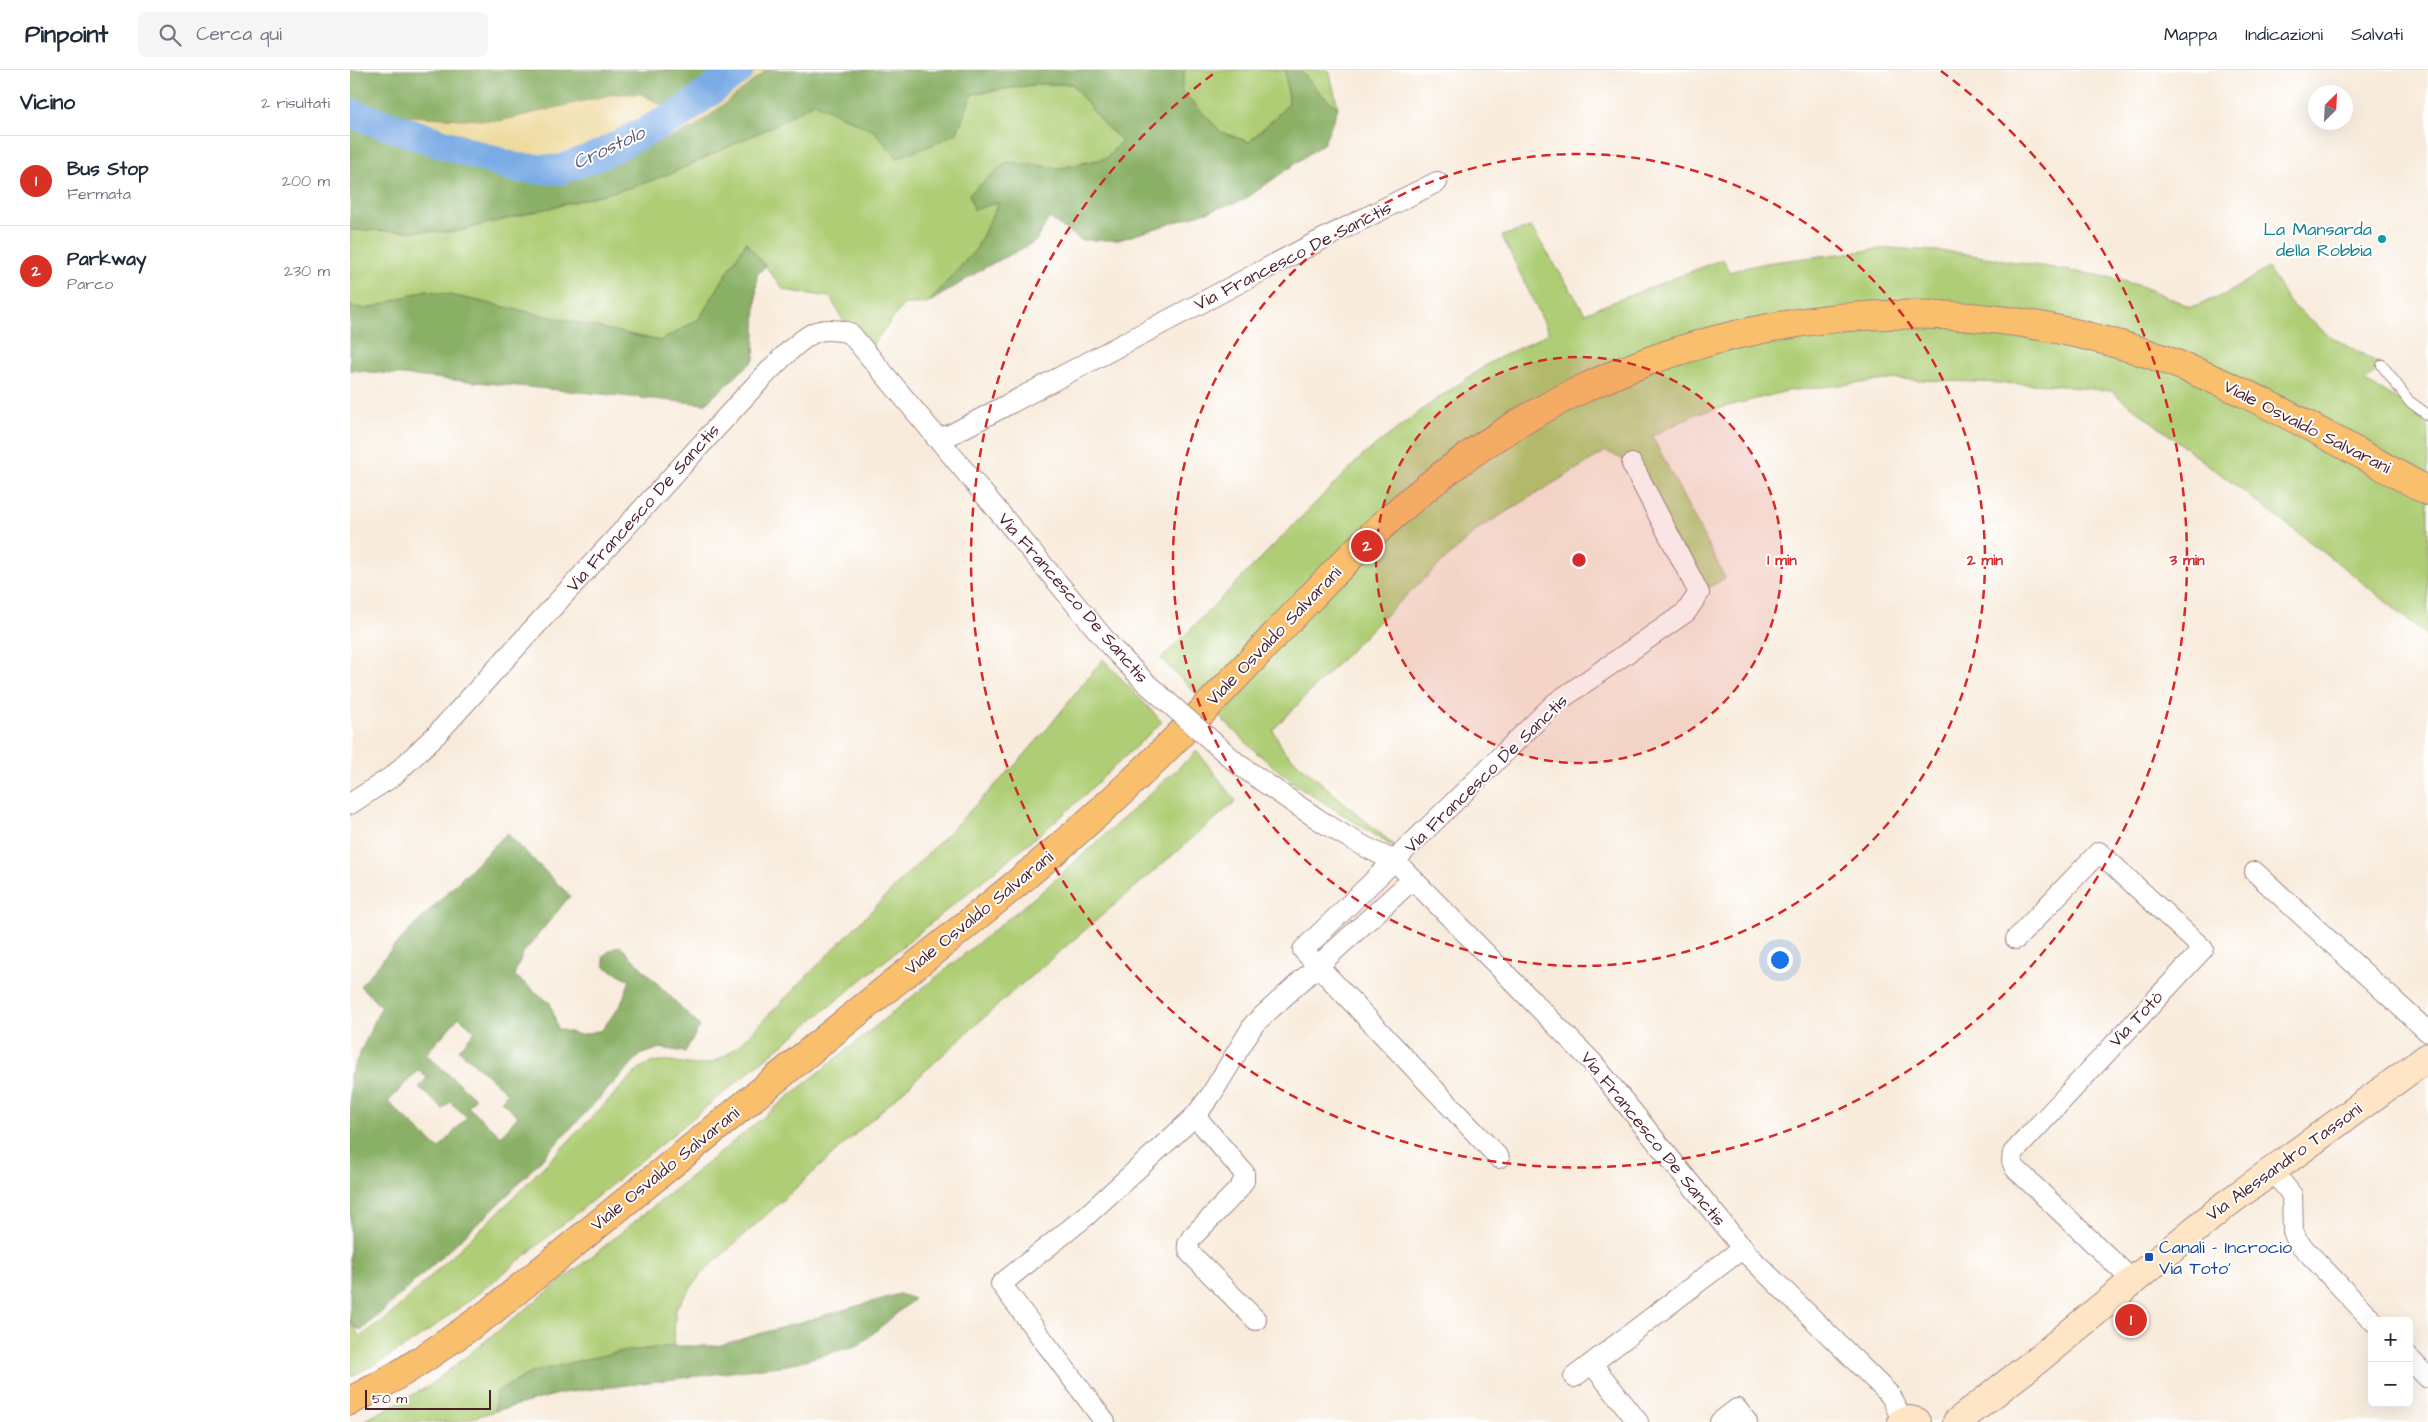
<!DOCTYPE html>
<html lang="it">
<meta charset="utf-8">
<style>
body{margin:0;font-family:"Architects Daughter",sans-serif;background:#f6f6f7;color:#1f2937}
.controls{position:absolute;right:15px;bottom:15px;display:grid;overflow:hidden;border-radius:8px;box-shadow:0 5px 20px #0002}
.controls button{width:45px;height:45px;display:grid;place-items:center;padding:0;border:0;border-bottom:1px solid #e0e1e3;background:#fff;color:#1f2937;font:25px sans-serif}
.compass{position:absolute;left:1958px;top:15px;width:45px;height:45px;border-radius:50%;background:#fff;box-shadow:0 5px 20px #0002;rotate:24deg}
.scale{position:absolute;left:15px;bottom:12px;width:126px;box-sizing:border-box;padding-left:5px;border:2px solid #4a1f2b;border-top:0;font-size:14px;line-height:18px;white-space:nowrap;color:#4a1f2b;-webkit-text-stroke:4px #fff;paint-order:stroke}
.you{position:absolute;left:1429px;top:889px;width:18px;height:18px;margin:-12px;border:4px solid #fff;border-radius:50%;background:#1a73e8;box-shadow:0 0 0 8px #1a73e833}
.badge{display:grid;place-items:center;width:32px;height:32px;border-radius:50%;background:#d93025;color:#fff;font-size:16px;font-weight:700}
.pin{position:absolute;translate:-50% -50%;border:2px solid #fff;box-shadow:0 1px 5px #0006}
.list{margin:0;padding:0;list-style:none}
h2{display:flex;justify-content:space-between;align-items:center;height:65px;margin:0;padding:0 20px;font-size:21px}
h2 small{font-size:16px;font-weight:400;color:#747a83}
.list li{display:grid;grid-template-columns:32px 1fr auto;gap:15px;align-items:center;box-sizing:border-box;height:90px;padding:0 20px;border-top:1px solid #e0e1e3}
.list b{display:block;font-size:19px;white-space:nowrap}
.list p{margin:0;font-size:16px;white-space:nowrap;color:#747a83}
.list em{font-size:16px;font-style:normal;color:#747a83}
.icon{flex:none;width:28px;height:28px;fill:none;stroke:currentColor;stroke-width:2;stroke-linecap:round;stroke-linejoin:round}
.map{position:relative;flex:none;width:2078px;height:1352px;overflow:hidden}
header{display:flex;align-items:center;gap:30px;box-sizing:border-box;height:70px;padding:0 25px;background:#fff;border-bottom:1px solid #e0e1e3}
header strong{font-size:24px}
nav{display:flex;gap:28px;margin-inline-start:auto;font-size:18px}
.search{width:350px;height:45px;background:#f6f6f7;display:flex;align-items:center;gap:12px;box-sizing:border-box;padding:0 18px;border-radius:8px;color:#747a83;font-size:19px}
main{display:flex}
aside{flex:1;background:#fff}
.map>svg:first-child{display:block}
.green{fill:#aecd75;stroke:#7c7650}
.forest{fill:#8ab066;stroke:#6a6848;fill-rule:evenodd}
.sand{fill:#eeda9e;stroke:#9c7c64}
.lines{fill:none;stroke-linecap:round;stroke-linejoin:round}
.river{stroke:#7aabe5;stroke-width:30}
.lane-casing{stroke:#a18583;stroke-width:12}
.street-casing{stroke:#a18583;stroke-width:22}
.secondary-casing{stroke:#a18583;stroke-width:30}
.primary-casing{stroke:#a18583;stroke-width:30}
.lane{stroke:#fff;stroke-width:10}
.street{stroke:#fff;stroke-width:20}
.secondary{stroke:#fde5c5;stroke-width:28}
.primary{stroke:#f9bf6d;stroke-width:28}
.street-bridge-casing{stroke:#a18583;stroke-width:22;stroke-linecap:butt}
.street-bridge{stroke:#fff;stroke-width:20}
.ring{fill:none;stroke:#d62828;stroke-width:2.5;stroke-dasharray:9 6}
.culture-dot{fill:#0f9aa8;stroke:#fff;stroke-width:2}
.transit-dot{fill:#1a4fb4;stroke:#fff;stroke-width:2}
.labels{text-anchor:middle;dominant-baseline:central;stroke-width:4;stroke-linejoin:round;paint-order:stroke}
.culture-label{font-size:18px;fill:#0d838f;stroke:#fff;text-anchor:end}
.street-label{font-size:18px;fill:#4a1f2b;stroke:#fff}
.transit-label{font-size:18px;fill:#164399;stroke:#fff;text-anchor:start}
.water-label{font-size:19px;font-style:italic;fill:#5d5775;stroke:#fff}
.centre{fill:#d62828;stroke:#fff;stroke-width:2.5}
.ring-label{font-size:15px;text-anchor:middle;font-weight:bold;fill:#d62828;stroke:#fff;stroke-width:4;stroke-linejoin:round;paint-order:stroke}
</style>
<header>
<strong>Pinpoint</strong>
<div class="search"><svg class="icon" aria-label="search" viewBox="0 0 24 24"><circle cx="10" cy="10" r="6"/><path d="M15 15l6 6"/></svg>Cerca qui</div>
<nav><a>Mappa</a><a>Indicazioni</a><a>Salvati</a></nav>
</header>
<main>
<aside>
<h2>Vicino<small>2 risultati</small></h2>
<ul class="list">
<li><span class="badge">1</span><div><b>Bus Stop</b><p>Fermata</p></div><em>200 m</em></li>
<li><span class="badge">2</span><div><b>Parkway</b><p>Parco</p></div><em>230 m</em></li>
</ul>
</aside>
<div class="map">
<svg width="2078" height="1352" viewBox="0 0 2078 1352">
<rect width="100%" height="100%" fill="#fff"/>
<filter id="ink" filterUnits="userSpaceOnUse"><feTurbulence type="fractalNoise" baseFrequency=".02" numOctaves="2"/><feDisplacementMap in="SourceGraphic" scale="10" xChannelSelector="R" yChannelSelector="G"/><feConvolveMatrix kernelMatrix="1 2 1 2 8 2 1 2 1" color-interpolation-filters="sRGB"/></filter>
<filter id="wash" filterUnits="userSpaceOnUse"><feTurbulence type="fractalNoise" baseFrequency=".0096" numOctaves="4" result="noise"/><feDisplacementMap in="SourceGraphic" scale="20" xChannelSelector="R" yChannelSelector="G"/><feGaussianBlur stdDeviation="1.12" result="paint"/><feColorMatrix in="noise" values="0 0 0 0 0 0 0 0 0 0 0 0 0 0 0 0 0 1.4 0 .05"/><feComposite in="paint" operator="in"/></filter>
<g filter="url(#wash)">
<rect width="100%" height="100%" fill="#f8ebdb"/>
<g class="green">
<polygon points="835,0 935,0 939,34 899,72 871,62 831,20"/>
<polygon points="950,0 979,0 988,38 972,25"/>
<polygon points="688,14 722,14 755,56 772,70 757,88 711,98 657,92 649,132 626,179 577,234 554,234 516,283 500,263 480,227 434,220 396,172 349,249 310,271 77,220 17,239 0,236 0,160 104,162 286,116 324,102 423,56 464,33 524,61 547,88 607,63 622,24"/>
<polygon points="1181,157 1235,243 1373,189 1379,202 1415,193 1539,178 1603,182 1758,207 1791,216 1841,237 1876,224 1918,198 1939,232 1978,265 2032,295 2015,312 2078,345 2078,566 1997,500 1761,321 1702,315 1546,309 1437,321 1346,344 1302,366 1375,508 1349,523 1282,394 1256,381 1128,459 1026,554 923,660 934,681 1053,783 945,714 906,682 811,589 1012,386 1077,336 1141,292 1199,263 1152,166"/>
<path d="M753 589 812 652 714 744 150 1206C103 1243 55 1282 0 1307V1251L10 1267 39 1246 158 1133 290 998C318 981 333 1000 359 993 371 990 380 982 389 975L669 691 698 658Z"/>
<polygon points="847,681 886,731 660,924 351,1204 326,1238 323,1276 269,1282 223,1292 146,1322 145,1341 109,1352 12,1352 79,1316 246,1183 696,818"/>
</g>
<g class="forest">
<polygon points="0,0 835,0 831,20 871,62 899,72 939,34 935,0 950,0 972,25 988,38 974,73 894,130 769,170 731,170 699,148 685,172 634,198 577,234 626,179 649,132 624,140 619,124 657,92 711,98 757,88 772,70 755,56 722,14 688,14 622,24 607,62 587,73 547,88 524,61 464,33 423,56 324,102 286,116 104,162 0,160"/>
<polygon points="396,172 415,196 407,205 404,290 355,334 0,300 0,236 17,239 77,220 310,271 349,249"/>
<path d="M157 763 220 826 173 883 164 905 200 933 208 959 230 965 252 960 271 934 280 910 255 897 253 886 262 879 270 876 350 956 335 982 310 978 290 985 152 1131 12 1260 6 1258 0 1251V1005L31 937 10 916 46 874ZM109 947 125 961 109 980 157 1023 151 1031 168 1046 151 1066 118 1037 125 1028 76 984ZM68 1000 77 1008 69 1017 93 1039 100 1032 117 1047 89 1079 38 1032Z"/>
<polygon points="549,1224 564,1229 509,1275 437,1295 212,1323 145,1341 146,1322 183,1302 223,1292 269,1282 323,1276 367,1276"/>
</g>
<polygon class="sand" points="389,0 417,0 344,58 289,80 210,100 166,98 0,43 150,51 264,24 292,24 328,45"/>
<g class="lines">
<polyline class="river" points="0,43 166,98 210,100 249,85 328,45 389,0"/>
</g>
</g>
<g filter="url(#ink)">
<g class="lines">
<g class="lane-casing">
<polyline id="lane" points="2032,295 2059,331 2078,345"/>
</g>
<g class="street-casing">
<g id="street">
<polyline points="586,368 600,365 961,175 1087,112"/>
<path d="M888 694C938 729 989 767 1045 791L1243 993 1398 1185 1541 1326 1553 1352"/>
<path d="M0 734 43 706 87 664 399 322C414 307 450 265 469 261 480 259 489 260 500 263L762 578 796 613"/>
<polyline points="1905,802 2078,962"/>
<polyline points="1666,869 1749,782 1853,879 1663,1083 1662,1091 1665,1098 1782,1210"/>
<polyline points="845,1046 894,1103 894,1111 888,1120 842,1167 838,1174 840,1183 906,1250"/>
<polyline points="1149,1088 953,880 1204,634 1336,542 1349,523 1282,394"/>
<polyline points="1922,1100 1942,1125 1943,1161 1947,1171 2023,1251"/>
<polyline points="2059,1288 2078,1308"/>
<polyline points="1242,1294 1288,1352"/>
<polyline points="1224,1307 1393,1178"/>
<polyline points="755,1352 651,1214 735,1147 845,1046 861,1025 904,954 1063,809"/>
<polyline points="1370,1352 1387,1339 1397,1352"/>
</g>
</g>
<g class="secondary-casing">
<g id="secondary">
<polyline points="1552,1352 1560,1350 1567,1352"/>
<polyline points="1607,1352 1686,1291 1875,1135 2078,987"/>
</g>
</g>
<g class="primary-casing">
<path id="primary" d="M0 1331C52 1306 97 1273 143 1240 267 1139 391 1038 514 937 596 871 679 806 757 735 823 675 883 609 945 544 985 502 1025 459 1071 422 1269 258 1537 201 1784 279 1888 312 1982 369 2078 421"/>
</g>
<use href="#lane" class="lane"/>
<use href="#street" class="street"/>
<use href="#secondary" class="secondary"/>
<use href="#primary" class="primary"/>
<g class="street-bridge-casing">
<polyline id="street-bridge" points="796,613 888,694"/>
</g>
<use href="#street-bridge" class="street-bridge"/>
</g>
</g>
<circle cx="1229" cy="490" r="203" fill="#d62828" fill-opacity=".12"/>
<g class="ring">
<circle cx="1229" cy="490" r="203"/>
<circle cx="1229" cy="490" r="406"/>
<path d="M1591 1A608 608 0 1 1 867 1"/>
</g>
<circle class="culture-dot" cx="2032" cy="169" r="5"/>
<rect class="transit-dot" x="1794" y="1182" width="10" height="10" rx="2.5"/>
<g class="labels">
<g class="culture-label">
<text x="2022" y="159">La Mansarda<tspan x="2022" dy="21">della Robbia</tspan></text>
</g>
<g class="street-label">
<text transform="translate(943 186) rotate(-27)">Via Francesco De Sanctis</text>
<text transform="translate(1957 357) rotate(27)">Viale Osvaldo Salvarani</text>
<text transform="translate(293 438) rotate(-48)">Via Francesco De Sanctis</text>
<text transform="translate(723 528) rotate(49)">Via Francesco De Sanctis</text>
<text transform="translate(924 566) rotate(-46)">Viale Osvaldo Salvarani</text>
<text transform="translate(1136 704) rotate(-44)">Via Francesco De Sanctis</text>
<text transform="translate(629 843) rotate(-39)">Viale Osvaldo Salvarani</text>
<text transform="translate(1786 949) rotate(-47)">Via Totò</text>
<text transform="translate(1303 1069) rotate(51)">Via Francesco De Sanctis</text>
<text transform="translate(1934 1092) rotate(-36)">Via Alessandro Tassoni</text>
<text transform="translate(315 1099) rotate(-39)">Viale Osvaldo Salvarani</text>
</g>
<g class="transit-label">
<text x="1809" y="1177">Canali - Incrocio<tspan x="1809" dy="21">Via Toto'</tspan></text>
</g>
<g class="water-label">
<text transform="translate(259 78) rotate(-25)">Crostolo</text>
</g>
</g>
<circle cx="1229" cy="490" r="8" class="centre"/>
<g class="ring-label">
<text x="1432" y="495">1 min</text>
<text x="1635" y="495">2 min</text>
<text x="1837" y="495">3 min</text>
</g>
</svg>
<div class="controls">
<button>+</button>
<button>−</button>
</div>
<svg class="compass" viewBox="-18 -18 36 36"><path d="M0-13l5 13h-10z" fill="#e53935"/><path d="M0 13l5-13h-10z" fill="#747a83"/></svg>
<div class="scale">50 m</div>
<div class="you"></div>
<div class="pin badge" style="left:1781px;top:1250px">1</div>
<div class="pin badge" style="left:1017px;top:476px">2</div>
</div>
</main>
